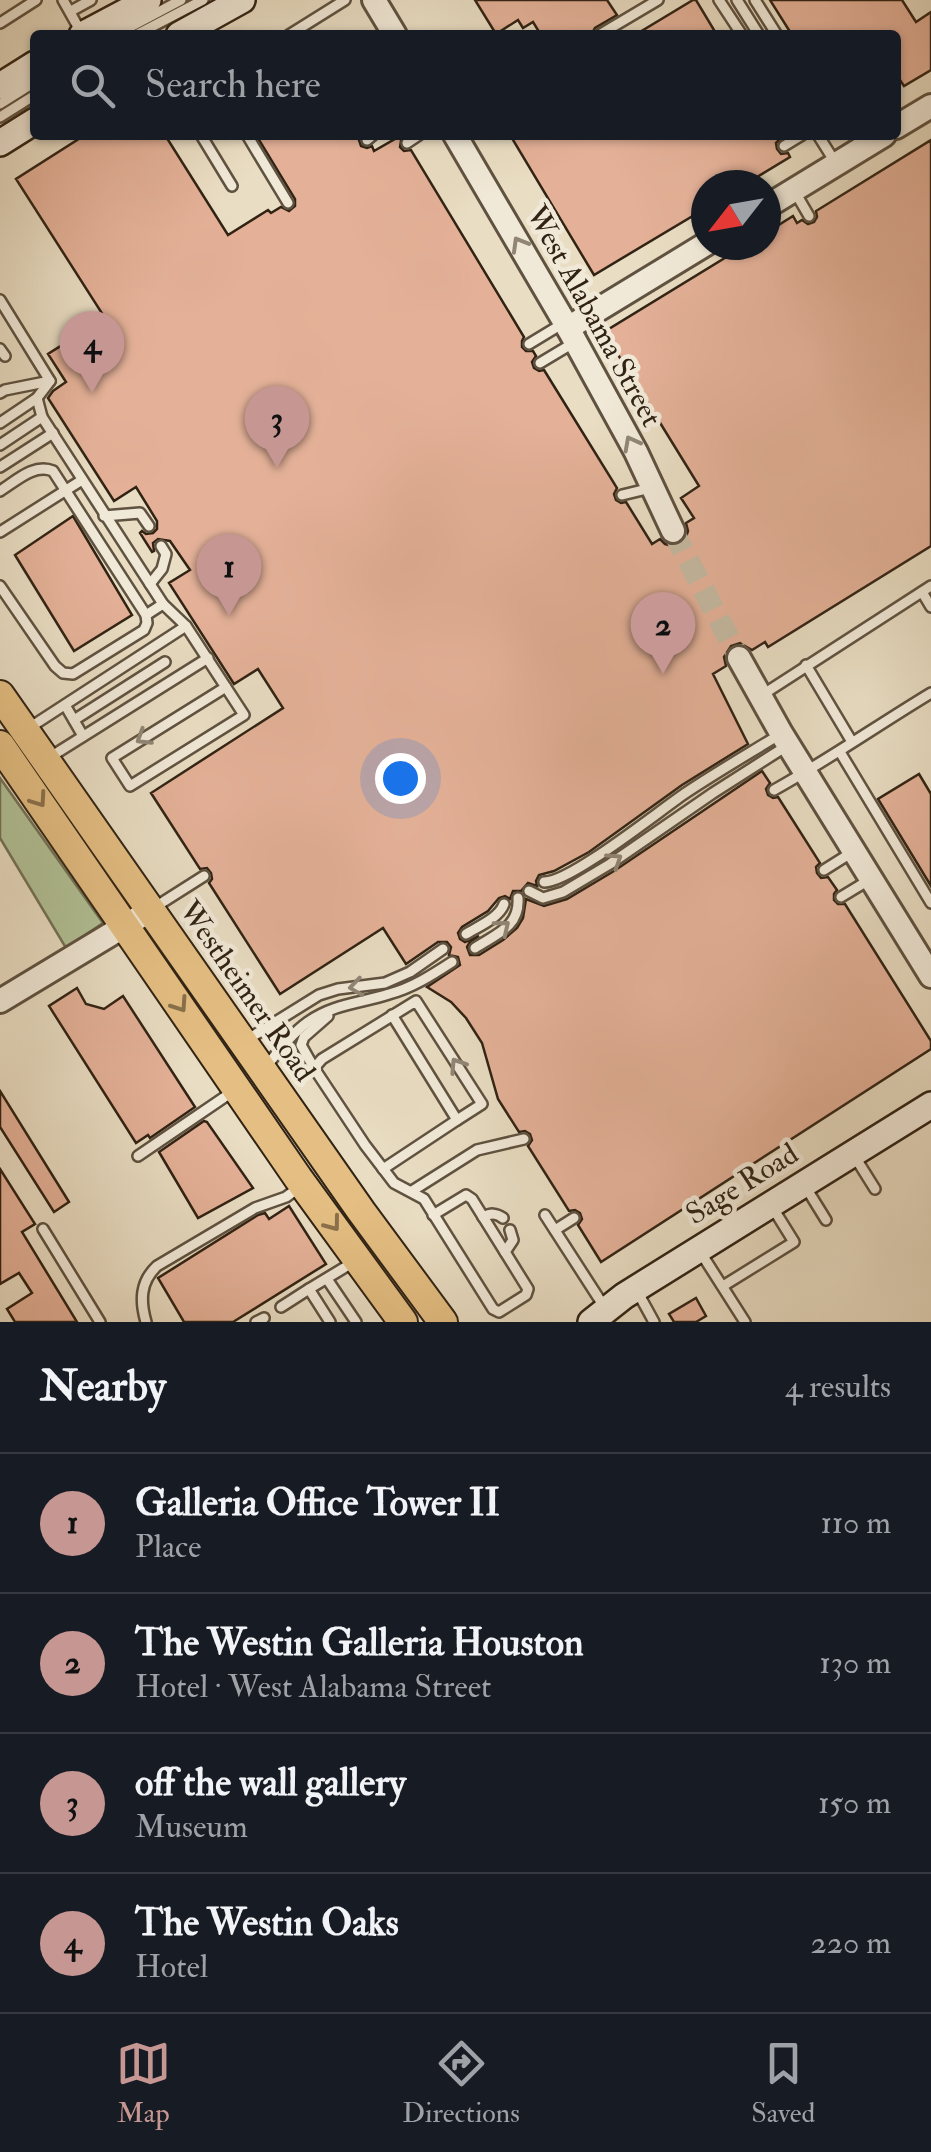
<!DOCTYPE html>
<meta charset="utf-8">
<style>
body{margin:0;font-family:"IM FELL Double Pica",serif;background:#242831;color:#f1f3f6}
.compass{position:absolute;left:691px;top:170px;width:90px;height:90px;border-radius:50%;background:#171b24;box-shadow:0 2px 8px #0004;rotate:239deg}
.you{position:absolute;left:400px;top:778px;width:35px;height:35px;margin:-25px;border:8px solid #fff;border-radius:50%;background:#1a73e8;box-shadow:0 0 0 15px #1a73e833}
.badge{display:grid;place-items:center;width:65px;height:65px;border-radius:50%;background:#c59692;color:#111;font-size:32px;font-weight:700}
.pin{position:absolute;translate:-50% -82px;filter:drop-shadow(0 2px 5px #0008)}
.pin::after{content:'';position:absolute;top:52px;width:35px;height:30px;background:inherit;clip-path:polygon(0 0,100% 0,50% 100%)}
.list{margin:0;padding:0;list-style:none}
h2{display:flex;justify-content:space-between;align-items:center;height:130px;margin:0;padding:0 40px;font-size:42px}
h2 small{font-size:32px;font-weight:400;color:#9ea1a6}
.list li{display:grid;grid-template-columns:65px 1fr auto;gap:30px;align-items:center;box-sizing:border-box;height:140px;padding:0 40px;border-top:2px solid #363941}
.list b{display:block;font-size:38px;white-space:nowrap}
.list p{margin:0;font-size:32px;white-space:nowrap;color:#9ea1a6}
.list em{font-size:32px;font-style:normal;color:#9ea1a6}
.icon{flex:none;width:55px;height:55px;fill:none;stroke:currentColor;stroke-width:2;stroke-linecap:round;stroke-linejoin:round}
.map{position:relative;flex:none;width:931px;height:1322px;overflow:hidden}
.search{position:absolute;background:#171b24;box-shadow:0 2px 8px #0004;left:30px;right:30px;top:30px;height:110px;display:flex;align-items:center;gap:25px;box-sizing:border-box;padding:0 35px;border-radius:10px;color:#9ea1a6;font-size:38px}
.sheet{height:690px;background:#171b24}
nav{display:flex;justify-content:space-around;align-items:center;box-sizing:border-box;height:140px;border-top:2px solid #363941;background:#171b24;font-size:28px;color:#9ea1a6}
nav a{display:grid;justify-items:center;gap:5px}
nav .on{color:#c59692}
.map>svg:first-child{display:block}
.grass{fill:#b2c297;stroke:#727256;stroke-width:2.5}
.building{fill:#e4b198;stroke:#312314;stroke-width:2.5}
.lines{fill:none;stroke-linecap:round;stroke-linejoin:round}
.tertiary-tunnel{stroke:#c4b8a0;stroke-width:22;stroke-dasharray:22 11;stroke-linecap:butt}
.service-casing{stroke:#5f5240;stroke-width:14}
.tertiary-casing{stroke:#5f5240;stroke-width:28}
.secondary-casing{stroke:#312314;stroke-width:30}
.primary-casing{stroke:#312314;stroke-width:32}
.service{stroke:#f1e9d8;stroke-width:9}
.tertiary{stroke:#f1e9d8;stroke-width:22}
.secondary{stroke:#f1e9d8;stroke-width:25}
.primary{stroke:#e4be82;stroke-width:28}
.oneway{stroke:#918676}
.oneway2{stroke:#8a704b}
.labels{text-anchor:middle;dominant-baseline:central;stroke-width:9;stroke-linejoin:round;paint-order:stroke}
.street-label{font-size:30px;fill:#312314;stroke:#f1e9d8}
</style>
<div class="map">
<svg width="931" height="1322" viewBox="0 0 931 1322">
<rect width="100%" height="100%" fill="#e9ddc3"/>
<filter id="stains"><feTurbulence type="fractalNoise" baseFrequency=".002" numOctaves="4"/><feColorMatrix values="0 0 0 0 .2 0 0 0 0 .09 0 0 0 0 .02 0 0 0 .5 -.17"/></filter>
<radialGradient id="worn" r=".72"><stop offset=".6" stop-color="#630" stop-opacity="0"/><stop offset="1" stop-color="#630" stop-opacity=".3"/></radialGradient>
<polygon class="grass" points="0,778 103,923 66,948 0,838"/>
<g class="building">
<polygon points="475,0 607,0 617,15 595,28 591,35 541,35 533,22 523,28 518,20 496,34"/>
<polygon points="693,0 696,0 717,35 635,35"/>
<polygon points="770,0 902,0 916,22 931,12 931,70 904,86 900,80 896,83 896,35 792,35"/>
<polygon points="85,135 165,135 228,235 268,210 271,213 281,207 289,211 295,206 295,199 256,135 361,135 359,140 361,146 367,148 372,146 374,151 402,135 400,147 404,151 411,150 524,337 522,341 522,347 526,351 533,351 536,356 532,362 534,368 539,371 544,370 617,488 614,494 616,500 621,503 626,502 652,544 660,539 665,544 673,546 685,540 688,531 686,523 694,518 681,498 699,486 604,332 746,245 766,245 766,233 793,216 797,223 802,220 808,224 814,222 817,217 816,211 931,140 931,546 768,647 765,642 752,650 740,643 731,646 724,657 726,666 713,674 748,744 682,785 589,852 554,871 539,875 536,881 537,886 528,883 521,891 513,891 510,899 505,896 499,898 488,911 462,927 458,933 460,939 465,942 479,936 470,942 467,947 470,955 479,955 503,940 517,928 523,918 526,899 544,906 567,899 614,871 762,771 770,783 766,789 768,795 773,798 778,797 820,863 816,867 817,873 821,878 828,877 837,890 834,894 834,900 838,904 845,904 931,1041 931,1049 601,1262 578,1225 582,1219 580,1213 575,1210 569,1211 528,1146 532,1140 530,1134 525,1131 519,1132 498,1099 482,1043 466,1018 451,1002 427,987 460,965 458,957 449,955 451,947 447,942 438,942 406,964 383,928 280,994 209,883 212,879 211,873 207,868 200,869 151,793 283,708 258,669 234,684 169,583 190,570 170,541 158,539 153,543 154,551 152,552 140,533 142,531 146,534 153,533 157,529 157,521 136,487 114,501 48,398 53,391 66,382 48,354 105,318 16,179"/>
<polygon points="510,135 777,135 780,139 776,143 777,149 781,154 788,153 790,157 744,185 706,185 706,208 594,275"/>
<polygon points="73,516 132,615 74,651 15,555"/>
<polygon points="919,774 931,794 931,886 878,799"/>
<polygon points="77,988 86,1004 104,1009 123,996 195,1107 150,1138 148,1135 136,1143 49,1006"/>
<polygon points="0,1091 69,1202 54,1212 0,1127"/>
<polygon points="204,1121 207,1122 253,1188 198,1218 159,1152"/>
<polygon points="0,1169 35,1224 22,1232 77,1322 15,1322 7,1309 32,1293 19,1273 0,1284"/>
<polygon points="289,1206 326,1264 233,1322 184,1322 158,1278 258,1215 265,1213 269,1219"/>
<polygon points="696,1298 706,1316 696,1322 674,1322 669,1314"/>
</g>
<g class="lines">
<polyline class="tertiary-tunnel" points="673,531 739,658"/>
<g class="service-casing">
<g id="service">
<polyline points="63,0 81,32"/>
<polyline points="719,0 742,35"/>
<polyline points="737,0 759,35"/>
<polyline points="755,0 777,35"/>
<polyline points="71,11 91,0"/>
<polyline points="0,23 36,0"/>
<polyline points="115,35 181,0"/>
<polyline points="136,35 203,0"/>
<polyline points="289,35 345,0"/>
<polyline points="599,35 658,0"/>
<polyline points="0,104 35,82"/>
<polyline points="0,117 35,95"/>
<polyline points="201,135 232,186"/>
<polyline points="247,135 288,203"/>
<polyline points="818,135 835,162"/>
<polyline points="367,140 373,135"/>
<polyline points="407,143 419,135"/>
<polyline points="784,146 802,135"/>
<polyline points="795,192 809,216"/>
<polyline points="0,300 50,381 37,398 0,423"/>
<polyline points="529,344 562,324"/>
<polyline points="0,349 5,356"/>
<polyline points="540,363 575,342"/>
<polyline points="0,393 5,390 50,381"/>
<polyline points="37,398 42,417 163,604 186,626 244,715 130,786 112,758 226,687"/>
<polyline points="0,445 42,417"/>
<polyline points="0,467 53,433"/>
<path d="M0 491C16 481 34 463 53 471L146 615"/>
<polyline points="622,495 651,488"/>
<polyline points="104,516 140,513 149,526"/>
<polyline points="0,532 82,480"/>
<polyline points="150,584 162,569 166,554 161,546"/>
<polyline points="0,586 55,666 63,673 73,674 144,630 147,623 146,615 163,604"/>
<polyline points="922,592 931,607"/>
<polyline points="806,665 852,742"/>
<polyline points="762,695 931,586"/>
<polyline points="65,705 83,736"/>
<polyline points="74,720 165,662"/>
<polyline points="29,728 186,626"/>
<polyline points="840,752 931,903"/>
<polyline points="47,759 208,658"/>
<path d="M774 790C828 760 878 725 931 693"/>
<polyline points="824,870 851,853"/>
<path d="M544 882C570 883 660 810 687 792 717 772 748 754 779 735"/>
<polyline points="529,891 543,898 563,892 610,864 713,793 785,747"/>
<polyline points="841,897 869,880"/>
<polyline points="152,909 204,876"/>
<path d="M466 934C479 926 499 918 504 904"/>
<path d="M475 948C496 934 520 927 518 898"/>
<polyline points="245,1041 319,995 338,989 385,983 410,972 443,949"/>
<path d="M265 1068C278 1052 291 1034 308 1022 333 1004 361 1003 389 994 412 988 432 975 452 962"/>
<polyline points="314,1068 301,1045 304,1037 328,1016"/>
<polyline points="138,1156 235,1090"/>
<polyline points="855,1157 875,1189"/>
<polyline points="383,1169 457,1120 392,1015"/>
<polyline points="805,1186 826,1220"/>
<polyline points="412,1191 477,1150 524,1139"/>
<polyline points="433,1215 466,1195 472,1199 528,1289 526,1295 499,1312 493,1309 424,1199 394,1183 365,1145 314,1068 322,1059 416,1001 482,1104 457,1120"/>
<polyline points="545,1215 605,1308"/>
<path d="M483 1217C491 1213 496 1213 503 1218"/>
<polyline points="43,1229 100,1322"/>
<polyline points="555,1230 574,1218"/>
<polyline points="505,1252 513,1240 510,1230"/>
<polyline points="701,1253 745,1322"/>
<polyline points="327,1279 356,1322"/>
<polyline points="723,1286 794,1242 771,1205"/>
<polyline points="637,1291 654,1322"/>
<polyline points="281,1307 309,1289"/>
<path d="M146 1322C140 1301 140 1282 157 1266L255 1208 286 1197 301 1186"/>
<polyline points="256,1322 264,1318"/>
<polyline points="330,1322 309,1289 352,1263"/>
</g>
</g>
<g class="tertiary-casing">
<g id="tertiary">
<polyline points="374,0 395,35"/>
<polyline points="896,127 931,106"/>
<polyline points="455,135 568,328 636,452 673,531"/>
<polyline points="766,207 884,135"/>
<polyline points="568,328 706,244"/>
<polyline points="739,658 781,733 931,976"/>
<polyline points="0,1001 151,910"/>
</g>
</g>
<g class="secondary-casing">
<g id="secondary">
<polyline points="82,35 148,0"/>
<polyline points="179,35 242,0"/>
<polyline points="0,86 35,64"/>
<polyline points="0,143 35,121"/>
<polyline points="591,1322 624,1296 931,1105"/>
</g>
</g>
<g class="primary-casing">
<g id="primary">
<polyline points="0,695 361,1211 443,1322"/>
<polyline points="0,745 298,1178 403,1322"/>
</g>
</g>
<use href="#service" class="service"/>
<use href="#tertiary" class="tertiary"/>
<use href="#secondary" class="secondary"/>
<use href="#primary" class="primary"/>
</g>
<defs><path id="oneway-chevron" d="M-2-3.5L2.5 0L-2 3.5" fill="none" stroke-width="1.6" stroke-linecap="round" stroke-linejoin="round" transform="scale(2.5)"/></defs>
<g class="oneway">
<use href="#oneway-chevron" transform="translate(519 244) rotate(-120)"/>
<use href="#oneway-chevron" transform="translate(631 443) rotate(-118)"/>
<use href="#oneway-chevron" transform="translate(143 738) rotate(148)"/>
<use href="#oneway-chevron" transform="translate(615 860) rotate(-33)"/>
<use href="#oneway-chevron" transform="translate(503 927) rotate(-39)"/>
<use href="#oneway-chevron" transform="translate(356 987) rotate(172)"/>
<use href="#oneway-chevron" transform="translate(457 1065) rotate(-123)"/>
</g>
<g class="oneway2">
<use href="#oneway-chevron" transform="translate(39 800) rotate(55)"/>
<use href="#oneway-chevron" transform="translate(180 1005) rotate(56)"/>
<use href="#oneway-chevron" transform="translate(333 1224) rotate(53)"/>
</g>
<g class="labels">
<g class="street-label">
<text transform="translate(594 316) rotate(61)">West Alabama Street</text>
<text transform="translate(247 991) rotate(55)">Westheimer Road</text>
<text transform="translate(742 1184) rotate(-32)">Sage Road</text>
</g>
</g>
<rect width="100%" height="100%" filter="url(#stains)"/>
<rect width="100%" height="100%" fill="url(#worn)"/>
</svg>
<svg class="compass" viewBox="-18 -18 36 36"><path d="M0-13l5 13h-10z" fill="#e53935"/><path d="M0 13l5-13h-10z" fill="#9ea1a6"/></svg>
<div class="you"></div>
<div class="pin badge" style="left:229px;top:616px">1</div>
<div class="pin badge" style="left:663px;top:674px">2</div>
<div class="pin badge" style="left:277px;top:468px">3</div>
<div class="pin badge" style="left:92px;top:393px">4</div>
<div class="search"><svg class="icon" aria-label="search" viewBox="0 0 24 24"><circle cx="10" cy="10" r="6"/><path d="M15 15l6 6"/></svg>Search here</div>
</div>
<section class="sheet">
<h2>Nearby<small>4 results</small></h2>
<ul class="list">
<li><span class="badge">1</span><div><b>Galleria Office Tower II</b><p>Place</p></div><em>110 m</em></li>
<li><span class="badge">2</span><div><b>The Westin Galleria Houston</b><p>Hotel · West Alabama Street</p></div><em>130 m</em></li>
<li><span class="badge">3</span><div><b>off the wall gallery</b><p>Museum</p></div><em>150 m</em></li>
<li><span class="badge">4</span><div><b>The Westin Oaks</b><p>Hotel</p></div><em>220 m</em></li>
</ul>
</section>
<nav>
<a class="on"><svg class="icon" aria-label="map" viewBox="0 0 24 24"><path d="M3 6l6-2 6 2 6-2v14l-6 2-6-2-6 2zM9 4v14M15 6v14"/></svg>Map</a>
<a><svg class="icon" aria-label="directions" viewBox="0 0 24 24"><path d="M12 3l9 9-9 9-9-9zM9 14v-3h6M13 9l2 2-2 2"/></svg>Directions</a>
<a><svg class="icon" aria-label="saved" viewBox="0 0 24 24"><path d="M7 4h10v16l-5-4-5 4z"/></svg>Saved</a>
</nav>
